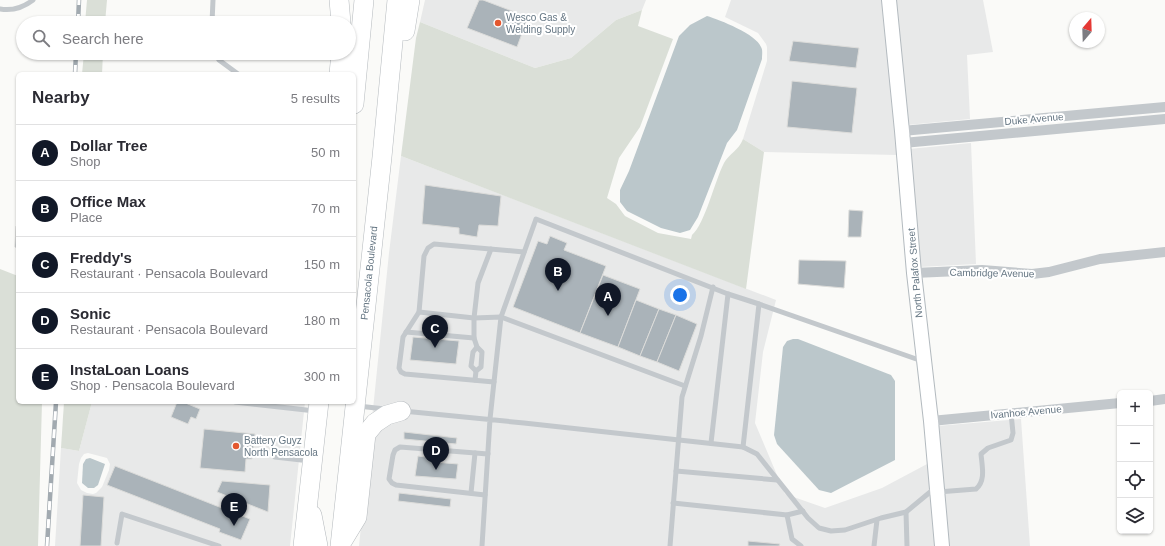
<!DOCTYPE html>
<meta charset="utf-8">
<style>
body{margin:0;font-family:Arial,sans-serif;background:#f2f2f3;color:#2b2b33}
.controls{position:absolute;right:12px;bottom:12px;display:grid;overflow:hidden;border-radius:6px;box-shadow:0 1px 3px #0004}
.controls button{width:36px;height:36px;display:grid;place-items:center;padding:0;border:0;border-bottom:1px solid #e1e1e2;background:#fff;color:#2b2b33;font:20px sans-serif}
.compass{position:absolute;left:1069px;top:12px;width:36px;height:36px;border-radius:50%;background:#fff;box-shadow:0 1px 3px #0004;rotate:19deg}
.you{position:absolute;left:680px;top:295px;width:14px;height:14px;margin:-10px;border:3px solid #fff;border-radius:50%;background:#1a73e8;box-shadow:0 0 0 6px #1a73e833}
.badge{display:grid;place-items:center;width:26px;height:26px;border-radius:50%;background:#111827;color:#fff;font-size:13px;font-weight:700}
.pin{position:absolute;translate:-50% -33px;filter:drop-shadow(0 1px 2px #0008)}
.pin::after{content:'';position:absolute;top:21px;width:14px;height:12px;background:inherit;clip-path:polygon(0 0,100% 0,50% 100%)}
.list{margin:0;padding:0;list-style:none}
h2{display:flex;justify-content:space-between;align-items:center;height:52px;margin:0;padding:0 16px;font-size:17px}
h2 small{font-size:13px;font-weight:400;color:#7c7c81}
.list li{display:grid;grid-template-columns:26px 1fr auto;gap:12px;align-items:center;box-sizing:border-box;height:56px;padding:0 16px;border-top:1px solid #e1e1e2}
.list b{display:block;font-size:15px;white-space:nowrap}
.list p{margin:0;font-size:13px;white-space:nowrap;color:#7c7c81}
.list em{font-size:13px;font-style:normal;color:#7c7c81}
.icon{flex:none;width:22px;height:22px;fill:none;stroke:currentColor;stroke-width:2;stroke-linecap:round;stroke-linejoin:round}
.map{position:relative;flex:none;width:1165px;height:546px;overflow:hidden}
.search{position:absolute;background:#fff;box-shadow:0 1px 3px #0004;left:16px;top:16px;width:340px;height:44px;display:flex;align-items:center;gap:10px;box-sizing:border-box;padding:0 14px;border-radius:22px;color:#7c7c81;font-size:15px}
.panel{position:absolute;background:#fff;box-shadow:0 1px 3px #0004;left:16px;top:72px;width:340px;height:332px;border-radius:6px}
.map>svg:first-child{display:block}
.built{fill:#e8e9e9;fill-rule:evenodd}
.green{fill:#dadfd7}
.water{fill:#bbc7cb}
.building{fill:#aab3b9;stroke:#dcdcda}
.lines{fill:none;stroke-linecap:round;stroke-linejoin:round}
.secondary-casing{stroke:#b3babf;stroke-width:16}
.highway-casing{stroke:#b4b9bd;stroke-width:20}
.lane{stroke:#c3c8cc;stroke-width:5}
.street{stroke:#c3c8cc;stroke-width:10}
.secondary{stroke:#fff;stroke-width:14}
.highway{stroke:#fff;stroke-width:19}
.rail-casing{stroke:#a2aab0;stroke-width:4.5}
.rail{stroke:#fff;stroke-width:3;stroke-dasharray:9;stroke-linecap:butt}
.poi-dot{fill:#e4572e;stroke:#fff;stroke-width:1.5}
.labels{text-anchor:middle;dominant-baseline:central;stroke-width:4;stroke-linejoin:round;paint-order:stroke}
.poi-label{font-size:10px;fill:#657683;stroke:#fff;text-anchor:start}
.street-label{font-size:10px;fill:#657683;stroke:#fff}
</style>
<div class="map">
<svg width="1165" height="546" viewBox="0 0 1165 546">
<rect width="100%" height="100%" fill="#fafaf8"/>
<g class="built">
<polygon points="425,0 646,0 642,10 616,20 571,58 535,68 420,22"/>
<polygon points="731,0 883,0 897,155 764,152 743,139 767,61 767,47 766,44 758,33 725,17"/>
<polygon points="895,0 983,0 993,52 967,55 970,119 907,125"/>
<polygon points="971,143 976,264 919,267 909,149"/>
<polygon points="401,156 776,300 763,352 755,423 785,494 825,508 882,488 929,463 936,546 359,546 389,253"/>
<path d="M92 402H305L290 546H55L61 448 79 451ZM88 453 107 458 110 464 109 470 102 487 96 493 93 494 87 493 81 490 77 483 79 464 81 458 84 454Z"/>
<polygon points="1021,419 1030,546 947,546 937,426"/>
</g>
<g class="green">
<polygon points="87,0 107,0 105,23 85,23"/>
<path d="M642 10 638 26 673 39 640 127 619 158 607 198 616 204 625 216 658 233 691 239 692 235C705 224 715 180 724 163 729 154 739 150 743 139L764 152 746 289 401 156 416 38 420 22 535 68 571 58 616 20Z"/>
<polygon points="84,53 103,53 102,74 82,74"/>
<polygon points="0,269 18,276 18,402 42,402 38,546 0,546"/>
<polygon points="64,402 92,402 79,451 61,448"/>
</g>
<g class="water">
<path d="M707 16C720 20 756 34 761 47 763 50 762 55 762 59L737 130 727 143 698 217 690 230 680 233 661 228 627 211 620 202V190L629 171 679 36 690 25Z"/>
<polygon points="793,339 798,339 891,375 895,381 895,460 831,493 819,490 777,444 774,435 783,347 787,341"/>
<polygon points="90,458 105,464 98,485 94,488 88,488 82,483 83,464 86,459"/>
</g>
<g class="building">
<polygon points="479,0 483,0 528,17 517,47 467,28"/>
<polygon points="793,41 859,48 856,68 789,61"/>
<polygon points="792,81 857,88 852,133 787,127"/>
<polygon points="425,185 501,196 498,226 479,225 477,237 459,234 459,228 422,224"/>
<polygon points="849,210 863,211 861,237 848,237"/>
<polygon points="16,226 18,226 18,248 15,247"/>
<polygon points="550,236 567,243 564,250 606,266 580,333 513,307 538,241 547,244"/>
<polygon points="799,260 846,261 844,288 798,284"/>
<polygon points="603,275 640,289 618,347 580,333"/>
<polygon points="636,300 659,309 640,356 618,347"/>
<polygon points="659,309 676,315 657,362 640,356"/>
<polygon points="676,315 697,324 679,371 657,362"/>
<polygon points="413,337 459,341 456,364 410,360"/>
<polygon points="177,402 183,402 200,409 196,419 191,417 188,424 171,417"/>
<polygon points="204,429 255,434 252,459 246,459 245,472 200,468"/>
<polygon points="404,432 457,438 456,444 404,439"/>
<polygon points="418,456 434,458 434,462 458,464 456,479 415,476"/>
<polygon points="115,466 250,519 241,540 219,532 220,529 107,485"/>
<polygon points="222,481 270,485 268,512 217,492"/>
<polygon points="399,493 451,499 450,507 398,501"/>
<polygon points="83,495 104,497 101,546 80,546"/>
<polygon points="748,541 780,544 779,546 748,546"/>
</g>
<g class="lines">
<g class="secondary-casing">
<polyline id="secondary" points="889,0 902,131 914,273 931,421 942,546"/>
</g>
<g class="highway-casing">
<g id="highway">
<polyline points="339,0 341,23"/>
<polyline points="405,31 410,0"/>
<polyline points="339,74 341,53"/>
<polyline points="354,104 364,0"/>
<polyline points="312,515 318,546"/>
<polyline points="343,540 357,517 366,434 375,423 387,415 401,411"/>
<polyline points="303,546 319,402"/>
<polyline points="340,546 382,157 397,0"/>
</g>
</g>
<g class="lane">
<path d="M0 9C12 11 24 7 33 0"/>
<polyline points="212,23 213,0"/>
<polyline points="215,53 219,60 238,74"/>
<polyline points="759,304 922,361"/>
<polyline points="419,312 474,318 501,317 685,386"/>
<polyline points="406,332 474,338"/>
<polyline points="476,371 471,366 473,352 477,347"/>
<polyline points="475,380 476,371 481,367 482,352 477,347 474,338 474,318 478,283 491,249"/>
<polyline points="494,382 405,374 401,372 399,368 403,337 419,312 424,256 428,248 434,244 524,252"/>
<polyline points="235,402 315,411"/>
<polyline points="358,406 385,409"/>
<polyline points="403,411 524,423 743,447 759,304 728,294 536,219 501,317 490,419 482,546"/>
<polyline points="711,443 728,294"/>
<polyline points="743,447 757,454 808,518 819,528 831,531 845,530 881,518 906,512 935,488"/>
<polyline points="275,457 310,461"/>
<polyline points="676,471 777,480"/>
<path d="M938 492 976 489C986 481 982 466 981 454L988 448 1011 440 1013 433 1011 413"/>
<polyline points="471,493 475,453"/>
<polyline points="485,495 396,485 392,483 389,479 393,455 395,450 400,447 488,454"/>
<polyline points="673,503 787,515 803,511"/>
<polyline points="906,512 907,546"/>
<polyline points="787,515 792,539 801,546"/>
<polyline points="117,543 122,514 219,546"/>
<polyline points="670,546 682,397 701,336 713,287"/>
<polyline points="874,546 877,520"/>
</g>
<g class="street">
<polyline points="902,131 1165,107"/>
<polyline points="903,143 1165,119"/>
<polyline points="914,273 982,270 1032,274 1049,272 1100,259 1165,252"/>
<polyline points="1150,401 1165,399"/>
<polyline points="931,421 1120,403"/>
</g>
<use href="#secondary" class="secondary"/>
<use href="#highway" class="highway"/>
<g class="rail-casing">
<g id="rail">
<polyline points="78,23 79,0"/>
<polyline points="75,74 76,53"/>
<polyline points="47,546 56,402"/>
</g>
</g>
<use href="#rail" class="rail"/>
</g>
<g class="poi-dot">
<circle cx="498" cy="23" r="4"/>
<circle cx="236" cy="446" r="4"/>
</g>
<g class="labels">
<g class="poi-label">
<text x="506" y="17">Wesco Gas &amp;<tspan x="506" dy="12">Welding Supply</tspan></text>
<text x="244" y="440">Battery Guyz<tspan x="244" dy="12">North Pensacola</tspan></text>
</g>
<g class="street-label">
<text transform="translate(1034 119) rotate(-5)">Duke Avenue</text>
<text transform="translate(369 273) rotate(-84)">Pensacola Boulevard</text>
<text transform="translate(915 273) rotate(-95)">North Palafox Street</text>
<text transform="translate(992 273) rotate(1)">Cambridge Avenue</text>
<text transform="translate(1026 412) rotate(-5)">Ivanhoe Avenue</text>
</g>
</g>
</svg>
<div class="controls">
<button>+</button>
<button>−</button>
<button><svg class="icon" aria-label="locate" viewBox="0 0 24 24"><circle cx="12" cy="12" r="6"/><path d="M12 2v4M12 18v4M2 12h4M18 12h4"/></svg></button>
<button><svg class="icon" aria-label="layers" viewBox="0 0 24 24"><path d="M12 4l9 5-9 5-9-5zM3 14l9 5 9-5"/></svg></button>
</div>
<svg class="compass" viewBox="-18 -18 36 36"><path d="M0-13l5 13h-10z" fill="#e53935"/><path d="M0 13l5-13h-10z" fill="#7c7c81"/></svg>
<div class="you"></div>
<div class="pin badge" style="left:608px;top:316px">A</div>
<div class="pin badge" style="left:558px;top:291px">B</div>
<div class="pin badge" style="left:435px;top:348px">C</div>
<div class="pin badge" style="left:436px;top:470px">D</div>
<div class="pin badge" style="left:234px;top:526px">E</div>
<div class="search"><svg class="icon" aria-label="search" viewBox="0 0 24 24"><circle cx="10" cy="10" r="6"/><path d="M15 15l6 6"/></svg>Search here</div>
<section class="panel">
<h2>Nearby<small>5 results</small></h2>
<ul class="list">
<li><span class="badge">A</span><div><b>Dollar Tree</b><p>Shop</p></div><em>50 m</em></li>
<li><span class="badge">B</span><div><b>Office Max</b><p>Place</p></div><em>70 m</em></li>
<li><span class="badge">C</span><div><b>Freddy's</b><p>Restaurant · Pensacola Boulevard</p></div><em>150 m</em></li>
<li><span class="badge">D</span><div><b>Sonic</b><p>Restaurant · Pensacola Boulevard</p></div><em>180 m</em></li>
<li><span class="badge">E</span><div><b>InstaLoan Loans</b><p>Shop · Pensacola Boulevard</p></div><em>300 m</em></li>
</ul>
</section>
</div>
